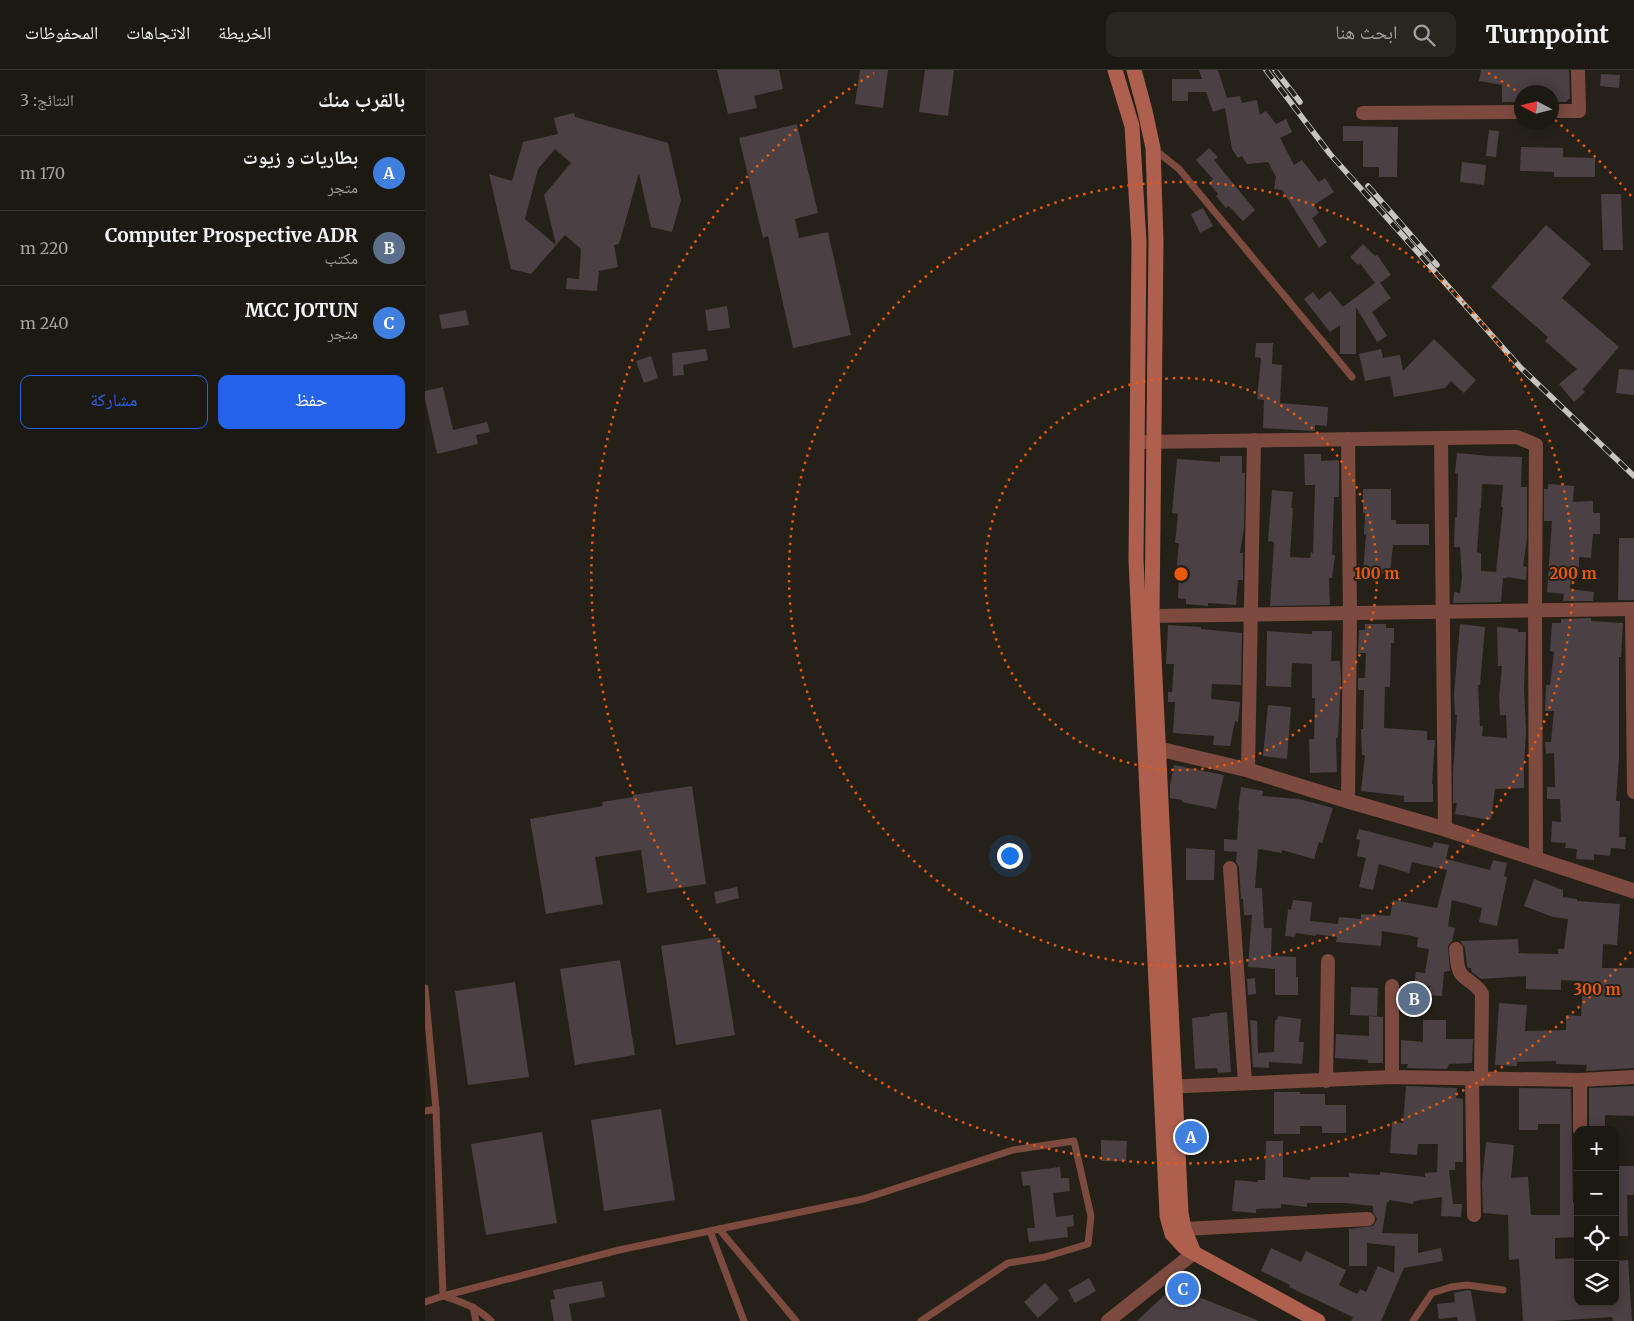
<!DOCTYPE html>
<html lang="ar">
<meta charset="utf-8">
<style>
body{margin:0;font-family:Merriweather,"Noto Naskh Arabic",serif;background:#292620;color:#f1f3f6;direction:rtl}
.controls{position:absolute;right:15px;bottom:15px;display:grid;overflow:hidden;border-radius:10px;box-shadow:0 2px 12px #0003}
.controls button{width:45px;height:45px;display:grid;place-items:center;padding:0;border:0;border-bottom:1px solid #3a3832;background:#1c1912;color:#f1f3f6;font:25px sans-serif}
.compass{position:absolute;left:1089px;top:15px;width:45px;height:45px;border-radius:50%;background:#1c1912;box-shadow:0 2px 12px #0003;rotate:277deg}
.you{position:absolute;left:584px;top:785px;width:18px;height:18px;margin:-12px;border:4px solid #fff;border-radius:50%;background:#1a73e8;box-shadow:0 0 0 8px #1a73e833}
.badge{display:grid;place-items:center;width:32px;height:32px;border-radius:50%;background:#2563eb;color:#fff;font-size:16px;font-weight:700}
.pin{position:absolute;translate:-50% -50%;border:2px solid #fff;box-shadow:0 1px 5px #0006}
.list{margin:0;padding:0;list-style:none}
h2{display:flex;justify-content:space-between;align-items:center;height:65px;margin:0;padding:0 20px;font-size:21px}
h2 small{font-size:16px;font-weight:400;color:#a0a09f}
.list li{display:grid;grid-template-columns:32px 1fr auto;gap:15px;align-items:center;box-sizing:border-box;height:75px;padding:0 20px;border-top:1px solid #3a3832}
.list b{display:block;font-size:19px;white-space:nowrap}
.list p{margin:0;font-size:16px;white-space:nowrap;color:#a0a09f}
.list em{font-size:16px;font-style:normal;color:#a0a09f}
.actions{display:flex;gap:10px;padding:15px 20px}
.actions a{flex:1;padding:11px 0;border:1px solid #2563eb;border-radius:10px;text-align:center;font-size:18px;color:#2563eb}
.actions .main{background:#2563eb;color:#fff}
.icon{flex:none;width:28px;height:28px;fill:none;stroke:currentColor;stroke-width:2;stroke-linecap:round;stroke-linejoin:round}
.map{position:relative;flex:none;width:1209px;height:1251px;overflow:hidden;direction:ltr}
header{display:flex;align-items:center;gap:30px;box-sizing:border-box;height:70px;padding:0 25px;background:#1c1912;border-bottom:1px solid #3a3832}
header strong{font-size:24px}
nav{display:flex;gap:28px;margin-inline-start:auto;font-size:18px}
.search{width:350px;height:45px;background:#292620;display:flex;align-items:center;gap:12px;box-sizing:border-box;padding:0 18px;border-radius:10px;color:#a0a09f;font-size:19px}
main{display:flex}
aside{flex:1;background:#1c1912}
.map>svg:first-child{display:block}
.building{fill:#4b4044;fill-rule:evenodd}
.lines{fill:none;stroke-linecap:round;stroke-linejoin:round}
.service{stroke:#7c4a3f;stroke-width:7}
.minor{stroke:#7c4a3f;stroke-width:14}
.tertiary{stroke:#7c4a3f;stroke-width:15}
.secondary{stroke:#af5f4d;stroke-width:15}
.rail-casing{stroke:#c7c4be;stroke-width:5.5}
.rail{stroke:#252118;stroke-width:4;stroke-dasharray:11;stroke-linecap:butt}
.ring{fill:none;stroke:#e8590c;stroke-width:2.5;stroke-dasharray:2.5 5}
.centre{fill:#e8590c;stroke:#252118;stroke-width:2.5}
.ring-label{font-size:15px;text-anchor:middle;font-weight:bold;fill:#e8590c;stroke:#252118;stroke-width:4;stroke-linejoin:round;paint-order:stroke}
</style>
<header>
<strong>Turnpoint</strong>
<div class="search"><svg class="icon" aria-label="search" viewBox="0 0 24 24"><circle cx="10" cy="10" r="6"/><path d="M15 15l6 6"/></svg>ابحث هنا</div>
<nav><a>الخريطة</a><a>الاتجاهات</a><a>المحفوظات</a></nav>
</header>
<main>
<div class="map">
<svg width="1209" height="1251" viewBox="0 0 1209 1251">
<rect width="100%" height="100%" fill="#252118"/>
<g class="building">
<polygon points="292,0 354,0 358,19 329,26 332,38 303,44"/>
<polygon points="435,0 463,0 458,38 430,34"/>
<polygon points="500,0 529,0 523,46 494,42"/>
<polygon points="774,0 793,0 802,28 815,26 817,33 832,30 835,45 841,41 851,54 861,49 867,62 855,68 869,95 877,90 894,112 900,108 909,122 889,135 894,143 887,148 902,172 894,178 857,120 849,119 851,107 843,92 822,94 817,86 813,88 807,79 800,38 788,42 781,22 763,22 763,31 747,31 747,9 777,9"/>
<polygon points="1056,0 1144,0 1145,28 1141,32 1126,32 1126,22 1096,22 1096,32 1077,32 1077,15 1054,11"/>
<polygon points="1176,4 1195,5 1194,18 1175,16"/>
<path d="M149 43 150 47 243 73 256 130 247 162 226 157 214 103 194 174 189 175 193 197 174 201 172 221 141 219 142 208 154 209 156 179 140 165 106 204 86 199 64 104 87 111 98 72 133 64 129 48ZM130 79 146 93 119 125 131 175 100 149 113 99Z"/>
<polygon points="372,54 393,143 370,149 374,168 403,162 426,265 368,278 343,166 338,168 314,68"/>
<polygon points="918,56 973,57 972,107 954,107 954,97 938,97 938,71 918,71"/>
<polygon points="1064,60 1074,61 1071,87 1061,86"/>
<polygon points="1096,77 1138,78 1138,87 1170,88 1170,107 1129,107 1129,102 1095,101"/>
<polygon points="784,78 793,87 789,90 830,140 818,151 804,136 801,138 791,126 793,124 784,113 788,109 771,90"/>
<polygon points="1037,92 1061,95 1059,115 1035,112"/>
<polygon points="1176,124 1196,124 1198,180 1178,180"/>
<polygon points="778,138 788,156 775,163 766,144"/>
<polygon points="1121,155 1166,194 1137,228 1194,277 1158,319 1160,322 1149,332 1134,314 1152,299 1120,271 1123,267 1066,217"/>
<polygon points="938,174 950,186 952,185 966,205 955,213 966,228 947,242 962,266 952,272 931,237 931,284 915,284 915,255 905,262 879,229 888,222 894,230 905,221 918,237 950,213 935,193 933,195 925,187"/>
<polygon points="302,236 305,258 283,261 280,240"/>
<polygon points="41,240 44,255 17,259 14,245"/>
<polygon points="1009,269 1051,310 1039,323 1026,311 1020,318 969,327 965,306 940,311 934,284 956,279 958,288 975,285 978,301"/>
<polygon points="831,273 848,273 847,294 857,295 855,333 903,337 902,356 890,355 890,361 838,358 839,330 832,329 836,288 830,287"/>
<polygon points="281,279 283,290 258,295 259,305 248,306 247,283"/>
<polygon points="226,286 233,308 219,313 211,291"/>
<polygon points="1194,299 1209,300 1209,325 1191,323"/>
<polygon points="18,317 28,360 62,352 65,362 51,365 53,374 12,384 0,329 0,321"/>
<path d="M1032 383 1065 386 1097 387 1096 417H1102V469L1098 496 1102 497 1101 510 1082 507V508H1078L1076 532 1028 533 1029 522 1035 523 1037 508 1035 477H1029L1030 447H1032L1033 404 1030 403ZM1057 414 1078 415 1076 437H1078L1071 502 1056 501V483L1052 482 1055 438H1056Z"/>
<polygon points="879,384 896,384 896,391 914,390 914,427 909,427 907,485 910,485 907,508 904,508 905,535 845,536 849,472 843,471 847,420 868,422 866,438 868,438 865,487 885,488 886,482 888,483 890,415 880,415"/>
<polygon points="795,386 817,386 817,403 820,403 819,457 815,483 818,483 818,510 813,510 811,535 783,533 783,536 761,534 761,529 753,528 754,504 751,504 754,473 750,473 753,444 747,443 752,389 795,392"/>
<polygon points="1123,414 1149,416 1148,432 1168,431 1168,443 1175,443 1175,464 1168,464 1166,488 1154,487 1154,497 1147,496 1145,519 1169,522 1168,531 1138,531 1139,524 1122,522 1127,451 1119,451 1119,419 1123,419"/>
<polygon points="938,419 966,419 966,450 971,450 971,454 1004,454 1004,475 968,475 965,504 938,502 941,464 939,464 940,443 938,443"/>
<polygon points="1194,468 1209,468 1209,530 1193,530"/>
<polygon points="1166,548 1166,551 1198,553 1196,587 1194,587 1194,688 1191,731 1195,731 1194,767 1201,767 1200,779 1186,778 1185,786 1169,784 1169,790 1151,789 1152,779 1140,778 1141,773 1126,772 1127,751 1136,752 1135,729 1122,729 1122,717 1130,717 1129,683 1121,684 1120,672 1126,672 1129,641 1120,641 1121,615 1125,615 1129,582 1125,581 1127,553 1136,553 1136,549"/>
<polygon points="940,554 961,554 961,558 969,558 969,573 966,573 965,617 960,617 959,658 1002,661 1002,670 1010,670 1007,714 1008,714 1008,732 979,732 979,726 936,721 940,685 937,685 936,659 938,659 939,620 933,620 933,608 940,608 941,583 933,583 934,560 940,560"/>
<polygon points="1035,554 1060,557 1055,615 1053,615 1055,656 1058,656 1057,666 1082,668 1081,645 1075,645 1074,628 1077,596 1073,596 1072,557 1093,559 1093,562 1101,562 1099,620 1101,660 1099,698 1099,718 1070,719 1066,750 1030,744 1032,733 1028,733 1028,703 1032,645 1030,645 1029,624"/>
<polygon points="743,555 776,557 776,559 817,563 816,615 787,614 786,629 815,632 813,652 810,651 805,676 788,675 789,666 748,663 750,632 743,632 743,622 747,622 749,594 741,594"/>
<polygon points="842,561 887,564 887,561 907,561 906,591 915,591 916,608 913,668 911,668 912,702 885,703 884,669 889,669 890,628 887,628 887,594 867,593 866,617 841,616"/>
<polygon points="843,635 866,637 862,689 838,686"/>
<polygon points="749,695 799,705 791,739 757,732 757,730 745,728 745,716"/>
<polygon points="267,716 281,814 222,823 216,780 170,787 178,834 121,844 105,749 178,736 177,732 208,727 208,725"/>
<polygon points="816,717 838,721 837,726 874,729 908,738 897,773 894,772 889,789 857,780 857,783 833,779 830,818 837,818 839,858 847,858 846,886 871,887 871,907 873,907 873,925 850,925 850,899 823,897 827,845 819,845 818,829 816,829 814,797 811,792 812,782 799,781 799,769 812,770 814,740 813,740"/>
<polygon points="934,759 1007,778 1009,772 1024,775 1021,789 1065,800 1068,790 1082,793 1079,806 1082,807 1072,856 1054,852 1057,838 1027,830 1023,856 1030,858 1027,871 1023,876 1025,901 1019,902 1017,926 1004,925 1005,916 989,915 991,902 1000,903 1004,879 992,877 993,867 957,861 956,876 911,872 912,867 891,864 891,866 871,863 870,867 860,866 863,839 866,840 868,830 887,832 885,851 913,854 914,847 936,849 936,844 965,846 968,830 1012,838 1022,800 987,792 984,803 954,794 948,820 934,817 941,788 932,786 935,770 931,769"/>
<polygon points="761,778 790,780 789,810 761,810"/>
<polygon points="1109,809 1138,820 1138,827 1152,829 1152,831 1195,834 1192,875 1178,874 1177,898 1209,898 1209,998 1161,1001 1162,995 1131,994 1131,991 1092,992 1092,996 1070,995 1074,933 1102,935 1100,961 1141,960 1141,945 1156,946 1158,911 1136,910 1136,920 1101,919 1101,906 1056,909 1047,902 1046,898 1043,898 1042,896 1040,878 1035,871 1093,869 1094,883 1133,884 1133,879 1139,879 1143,849 1128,847 1099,836"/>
<polygon points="312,817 314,828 291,834 289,822"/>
<polygon points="294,867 310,965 251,975 236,876"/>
<polygon points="195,890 210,985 150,995 135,899"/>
<polygon points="830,908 831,924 823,925 822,909"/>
<polygon points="90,912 104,1007 43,1015 30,921"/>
<polygon points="926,917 953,918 952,946 925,945"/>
<polygon points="802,942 806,1002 793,1003 792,998 770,999 767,948 785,946 785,944"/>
<polygon points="853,946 876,949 874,972 879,972 877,994 844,992 844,998 828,997 825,950 832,951 833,983 849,982 850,950 852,950"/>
<polygon points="944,946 958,947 958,993 943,993 943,990 910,988 911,964 944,966"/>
<polygon points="998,950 1021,950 1021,969 1048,969 1047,993 1024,994 1022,999 982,998 983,994 976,994 976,970 998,972"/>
<polygon points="981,1016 1032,1018 1031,1028 1038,1029 1038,1092 1030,1092 1030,1100 1024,1100 1028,1134 1037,1134 1036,1147 1016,1146 1017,1127 989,1131 988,1134 964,1130 964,1132 962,1132 957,1163 993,1164 993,1183 1016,1178 1018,1191 979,1198 956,1251 926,1251 928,1247 864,1217 865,1215 836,1201 846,1178 876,1192 881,1181 921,1200 914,1215 932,1224 935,1219 941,1222 953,1196 969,1203 970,1176 942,1173 942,1196 924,1196 924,1159 948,1156 952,1149 948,1142 948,1136 922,1133 882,1133 882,1137 856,1134 856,1138 831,1139 831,1143 807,1141 810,1110 833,1112 833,1110 840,1110 841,1071 858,1071 858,1107 885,1110 885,1107 924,1107 924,1103 955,1105 955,1102 1000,1107 1000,1103 1012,1102 1013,1074 993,1074 992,1085 965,1083 967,1052 978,1053"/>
<polygon points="1209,1016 1209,1046 1180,1045 1180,1060 1164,1060 1164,1018"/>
<polygon points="1094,1018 1146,1019 1148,1133 1153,1134 1153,1167 1130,1168 1130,1189 1153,1188 1153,1232 1190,1232 1190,1191 1203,1190 1207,1251 1188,1251 1187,1247 1128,1251 1098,1251 1094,1189 1084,1190 1083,1145 1058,1143 1057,1112 1061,1072 1089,1075 1086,1108 1103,1107 1106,1145 1135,1145 1135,1054 1113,1054 1113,1060 1094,1060"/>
<polygon points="849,1022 875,1022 875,1024 900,1024 900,1035 921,1035 921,1063 897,1063 897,1056 875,1056 875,1064 849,1064"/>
<polygon points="236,1039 250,1130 179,1141 166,1050"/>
<polygon points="117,1062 132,1153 61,1165 46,1074"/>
<polygon points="676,1070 702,1071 701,1091 676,1091"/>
<polygon points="1190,1096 1209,1096 1209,1125 1202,1125 1203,1166 1190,1166"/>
<polygon points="635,1097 636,1108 644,1108 645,1121 628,1123 631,1147 648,1145 649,1156 642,1157 643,1167 604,1172 602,1158 610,1158 605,1115 598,1116 596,1102"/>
<polygon points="664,1208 671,1221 650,1233 643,1220"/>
<polygon points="177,1211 180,1227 144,1234 147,1251 129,1251 125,1230 130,1229 128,1220"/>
<polygon points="620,1213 634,1229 613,1248 599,1232"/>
<polygon points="748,1217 832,1250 832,1251 712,1251"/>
<polygon points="1043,1220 1046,1221 1051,1251 1033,1251 1032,1247 1014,1249 1012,1234 1030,1232 1029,1223"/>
</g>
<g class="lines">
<g class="service">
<polyline points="729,79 754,99 927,307"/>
<polyline points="0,918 11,1039 18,1226 0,1232"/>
<polyline points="0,1041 11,1039"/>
<polyline points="294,1159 371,1251"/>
<polyline points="285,1161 319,1251"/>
<polyline points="18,1226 194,1180 438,1129 588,1080 649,1071 666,1146 663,1174 620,1187 583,1193 496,1251"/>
<path d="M19 1226C36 1232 52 1237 66 1251"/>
<polyline points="48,1237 51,1251"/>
<polyline points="988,1251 1007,1223 1026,1217 1042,1215 1078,1220"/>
</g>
<g class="minor">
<polyline points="1126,41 1154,41 1153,0"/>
<polyline points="938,43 1096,42"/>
<polyline points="1016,368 1020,759"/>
<polyline points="923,369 925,543 923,731"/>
<polyline points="713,372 1092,367 1111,375 1110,541 1111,789"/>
<polyline points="1207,539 1209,722"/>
<polyline points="727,546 1209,539"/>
<polyline points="823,700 829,370"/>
<polyline points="805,798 820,1013"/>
<path d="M1031 879C1032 887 1031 897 1036 904 1042 911 1053 915 1057 924L1056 1009"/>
<polyline points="967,916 967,1007"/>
<polyline points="1047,1008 1049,1145"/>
<polyline points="901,1011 903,891"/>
<polyline points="739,1017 967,1007 1155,1010 1209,1007"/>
<polyline points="1155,1060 1155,1010"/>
<polyline points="759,1159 943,1149"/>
<polyline points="683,1251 769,1183"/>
</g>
<polyline class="tertiary" points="722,676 823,700 923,731 1020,759 1209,821"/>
<g class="secondary">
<polyline points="690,0 707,56 714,172 711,490 742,1146 747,1164 760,1178 893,1251"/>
<polyline points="709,0 720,41 728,78 731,171 727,546 756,1143 759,1159 769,1183"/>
</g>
<g class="rail-casing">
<g id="rail">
<polyline points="841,0 905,84 1096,298 1209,406"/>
<polyline points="850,0 875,32"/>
<polyline points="943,116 1012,195"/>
</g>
</g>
<use href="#rail" class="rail"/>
</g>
<g class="ring">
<circle cx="756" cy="504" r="196"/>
<circle cx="756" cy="504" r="392"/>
<path d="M1206 882A588 588 0 1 1 449 3M1063 3A588 588 0 0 1 1093 22M1130 50A588 588 0 0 1 1206 126"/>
</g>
<circle cx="756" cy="504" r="8" class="centre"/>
<g class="ring-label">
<text x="952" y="509">100 m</text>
<text x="1148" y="509">200 m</text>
<text x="1172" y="925">300 m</text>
</g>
</svg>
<div class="controls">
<button>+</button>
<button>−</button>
<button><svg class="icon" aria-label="locate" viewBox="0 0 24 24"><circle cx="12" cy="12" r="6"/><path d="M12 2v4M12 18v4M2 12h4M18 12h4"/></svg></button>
<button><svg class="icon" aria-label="layers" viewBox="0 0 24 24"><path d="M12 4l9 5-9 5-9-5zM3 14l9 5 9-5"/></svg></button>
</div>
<svg class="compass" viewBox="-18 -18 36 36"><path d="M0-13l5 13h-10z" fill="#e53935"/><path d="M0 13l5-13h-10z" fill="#a0a09f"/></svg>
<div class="you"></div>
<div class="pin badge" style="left:766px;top:1067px;background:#3f7fe0">A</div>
<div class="pin badge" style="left:989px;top:929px;background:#5c6f8a">B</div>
<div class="pin badge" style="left:758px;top:1219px;background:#3f7fe0">C</div>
</div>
<aside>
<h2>بالقرب منك<small>النتائج: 3</small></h2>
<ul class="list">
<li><span class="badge" style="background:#3f7fe0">A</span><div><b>بطاريات و زيوت</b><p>متجر</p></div><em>170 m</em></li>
<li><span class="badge" style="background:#5c6f8a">B</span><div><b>Computer Prospective ADR</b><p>مكتب</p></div><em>220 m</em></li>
<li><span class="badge" style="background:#3f7fe0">C</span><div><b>MCC JOTUN</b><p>متجر</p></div><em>240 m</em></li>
</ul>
<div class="actions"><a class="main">حفظ</a><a>مشاركة</a></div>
</aside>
</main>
